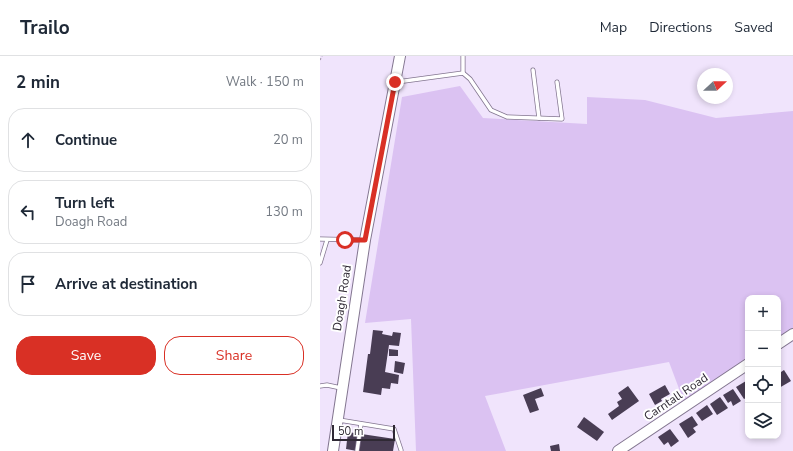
<!DOCTYPE html>
<meta charset="utf-8">
<style>
body{margin:0;font-family:"Nunito Sans",sans-serif;background:#f2f2f3;color:#1f2937}
.controls{position:absolute;right:12px;bottom:12px;display:grid;overflow:hidden;border-radius:8px;box-shadow:0 2px 6px #0003}
.controls button{width:36px;height:36px;display:grid;place-items:center;padding:0;border:0;border-bottom:1px solid #e0e1e3;background:#fff;color:#1f2937;font:20px sans-serif}
.compass{position:absolute;left:377px;top:12px;width:36px;height:36px;border-radius:50%;background:#fff;box-shadow:0 2px 6px #0003;rotate:68deg}
.scale{position:absolute;left:12px;bottom:10px;width:63px;box-sizing:border-box;padding-left:4px;border:2px solid #2f2934;border-top:0;font-size:11px;line-height:14px;white-space:nowrap;color:#2f2934;-webkit-text-stroke:3px #fff;paint-order:stroke}
.stop{position:absolute;width:12px;height:12px;margin:-9px;border:3px solid #d93025;border-radius:50%;background:#fff}
.stop.end{background:#d93025;border-color:#fff;box-shadow:0 1px 4px #0008}
.list{margin:0;padding:0;list-style:none}
h2{display:flex;justify-content:space-between;align-items:center;height:52px;margin:0;padding:0 16px;font-size:17px}
h2 small{font-size:13px;font-weight:400;color:#747a83}
.list li{display:grid;grid-template-columns:26px 1fr auto;gap:12px;align-items:center;box-sizing:border-box;height:64px;margin:0 8px 8px;padding:0 8px;border:1px solid #e0e1e3;border-radius:16px}
.list b{display:block;font-size:15px;white-space:nowrap}
.list p{margin:0;font-size:13px;white-space:nowrap;color:#747a83}
.list em{font-size:13px;font-style:normal;color:#747a83}
.actions{display:flex;gap:8px;padding:12px 16px}
.actions a{flex:1;padding:9px 0;border:1px solid #d93025;border-radius:16px;text-align:center;font-size:14px;color:#d93025}
.actions .main{background:#d93025;color:#fff}
.icon{flex:none;width:22px;height:22px;fill:none;stroke:currentColor;stroke-width:2;stroke-linecap:round;stroke-linejoin:round}
.map{position:relative;flex:none;width:473px;height:395px;overflow:hidden}
header{display:flex;align-items:center;gap:24px;box-sizing:border-box;height:56px;padding:0 20px;background:#fff;border-bottom:1px solid #e0e1e3}
header strong{font-size:19px}
nav{display:flex;gap:22px;margin-inline-start:auto;font-size:14px}
main{display:flex}
aside{flex:1;background:#fff}
.map>svg:first-child{display:block}
.green{fill:#dbc2f2}
.building{fill:#493d54}
.lines{fill:none;stroke-linecap:round;stroke-linejoin:round}
.lane-casing{stroke:#837690;stroke-width:5}
.secondary-casing{stroke:#837690;stroke-width:12}
.path{stroke:#a79db0;stroke-width:1.5;stroke-dasharray:2 2;stroke-linecap:butt}
.lane{stroke:#fff;stroke-width:3.5}
.secondary{stroke:#fff;stroke-width:10}
.route{stroke:#d93025;stroke-width:5}
.labels{text-anchor:middle;dominant-baseline:central;stroke-width:4;stroke-linejoin:round;paint-order:stroke}
.street-label{font-size:12px;fill:#2f2934;stroke:#fff}
</style>
<header>
<strong>Trailo</strong>
<nav><a>Map</a><a>Directions</a><a>Saved</a></nav>
</header>
<main>
<aside>
<h2>2 min<small>Walk · 150 m</small></h2>
<ul class="list">
<li><svg class="icon" aria-label="ahead" viewBox="0 0 24 24"><path d="M12 20V5M6 11l6-6 6 6"/></svg><div><b>Continue</b></div><em>20 m</em></li>
<li><svg class="icon" aria-label="left" viewBox="0 0 24 24"><path d="M17 20v-9H6M10 6l-5 5 5 5"/></svg><div><b>Turn left</b><p>Doagh Road</p></div><em>130 m</em></li>
<li><svg class="icon" aria-label="arrive" viewBox="0 0 24 24"><path d="M6 21V4h12l-3 4 3 4H6"/></svg><div><b>Arrive at destination</b></div></li>
</ul>
<div class="actions"><a class="main">Save</a><a>Share</a></div>
</aside>
<div class="map">
<svg width="473" height="395" viewBox="0 0 473 395">
<rect width="100%" height="100%" fill="#f0e4fc"/>
<polygon class="green" points="140,30 163,62 267,68 267,41 325,44 396,62 473,55 473,272 458,282 458,242 428,242 428,302 364,346 349,306 165,340 186,395 96,395 91,263 45,267 82,41"/>
<g class="building">
<polygon points="53,274 63,275 62,278 72,280 73,276 81,277 79,290 69,289 65,316 79,319 78,328 71,327 70,333 62,332 61,339 43,336 48,298 50,298"/>
<polygon points="69,293 78,294 78,300 69,300"/>
<polygon points="75,305 85,307 83,318 74,316"/>
<polygon points="464,314 471,325 459,332 458,318"/>
<polygon points="426,325 428,328 428,341 424,343 416,331"/>
<polygon points="345,329 350,338 341,343 342,345 335,349 329,338"/>
<polygon points="308,330 319,345 292,364 288,358 299,350 297,346 302,343 298,337"/>
<polygon points="221,332 224,340 215,343 219,354 210,357 203,339"/>
<polygon points="413,333 421,345 413,350 411,345 408,347 403,339"/>
<polygon points="400,341 408,352 397,359 390,348"/>
<polygon points="387,349 393,358 382,365 376,357"/>
<polygon points="372,360 378,369 373,372 376,376 368,382 359,368"/>
<polygon points="264,361 284,376 277,385 257,371"/>
<polygon points="350,373 359,385 351,391 348,386 344,389 338,381"/>
<polygon points="28,376 75,383 73,395 37,395 26,393"/>
<polygon points="239,388 240,395 231,395 230,390"/>
</g>
<g class="lines">
<g class="lane-casing">
<g id="lane">
<polyline points="143,0 143,17"/>
<polyline points="213,14 219,62"/>
<polyline points="77,26 143,17 150,23 171,54 187,61 242,63 237,26"/>
<polyline points="0,183 43,184"/>
<polyline points="0,207 7,184"/>
<polyline points="0,330 7,329 21,332"/>
<polyline points="19,364 74,373 81,394"/>
<polyline points="37,395 41,368"/>
</g>
</g>
<g class="secondary-casing">
<g id="secondary">
<polyline points="458,288 473,278"/>
<polyline points="13,395 45,184 80,0"/>
<polyline points="298,395 428,308"/>
</g>
</g>
<polyline class="path" points="0,4 2,0"/>
<use href="#lane" class="lane"/>
<use href="#secondary" class="secondary"/>
</g>
<g class="lines">
<polyline class="route" points="25,184 45,184 75,26"/>
</g>
<g class="labels">
<g class="street-label">
<text transform="translate(22 242) rotate(-81)">Doagh Road</text>
<text transform="translate(356 341) rotate(-34)">Carntall Road</text>
</g>
</g>
</svg>
<div class="controls">
<button>+</button>
<button>−</button>
<button><svg class="icon" aria-label="locate" viewBox="0 0 24 24"><circle cx="12" cy="12" r="6"/><path d="M12 2v4M12 18v4M2 12h4M18 12h4"/></svg></button>
<button><svg class="icon" aria-label="layers" viewBox="0 0 24 24"><path d="M12 4l9 5-9 5-9-5zM3 14l9 5 9-5"/></svg></button>
</div>
<svg class="compass" viewBox="-18 -18 36 36"><path d="M0-13l5 13h-10z" fill="#e53935"/><path d="M0 13l5-13h-10z" fill="#747a83"/></svg>
<div class="scale">50 m</div>
<div class="stop" style="left:25px;top:184px"></div>
<div class="stop end" style="left:75px;top:26px"></div>
</div>
</main>
